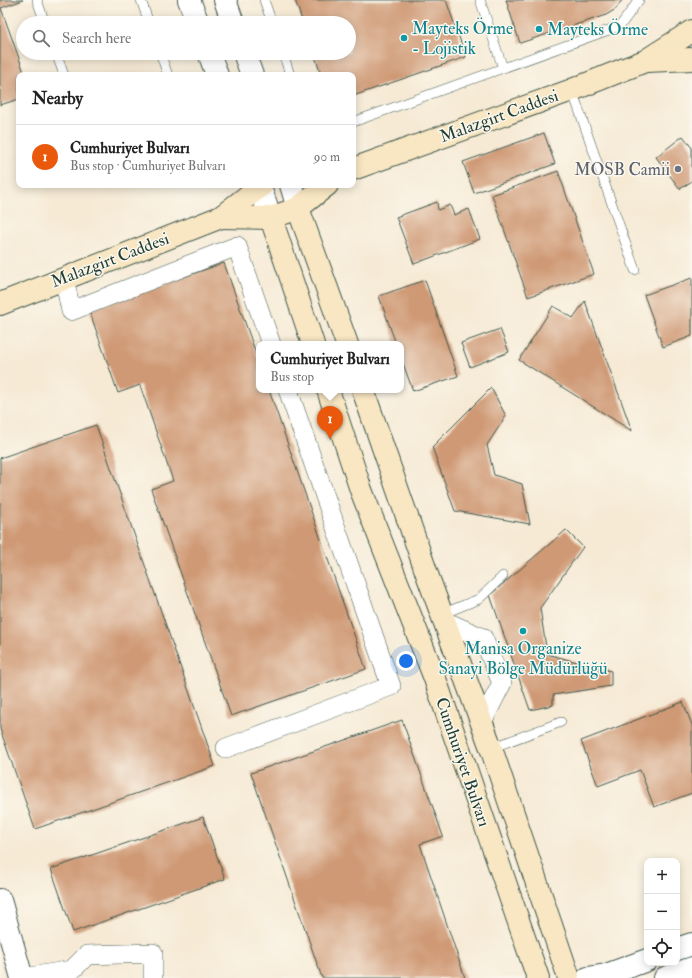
<!DOCTYPE html>
<meta charset="utf-8">
<style>
body{margin:0;font-family:"IM FELL Double Pica",serif;background:#f6f6f6;color:#222}
.controls{position:absolute;right:12px;bottom:12px;display:grid;overflow:hidden;border-radius:8px;box-shadow:0 2px 10px #0003}
.controls button{width:36px;height:36px;display:grid;place-items:center;padding:0;border:0;border-bottom:1px solid #e0e0e0;background:#fff;color:#222;font:20px sans-serif}
.you{position:absolute;left:406px;top:661px;width:14px;height:14px;margin:-10px;border:3px solid #fff;border-radius:50%;background:#1a73e8;box-shadow:0 0 0 6px #1a73e833}
.badge{display:grid;place-items:center;width:26px;height:26px;border-radius:50%;background:#ea580c;color:#fff;font-size:13px;font-weight:700}
.pin{position:absolute;translate:-50% -33px;filter:drop-shadow(0 1px 2px #0008)}
.pin::after{content:'';position:absolute;top:21px;width:14px;height:12px;background:inherit;clip-path:polygon(0 0,100% 0,50% 100%)}
.popup{position:absolute;left:256px;top:341px;width:148px;height:52px;box-sizing:border-box;display:grid;place-content:center;border-radius:8px;background:#fff;filter:drop-shadow(0 1px 3px #0005);font-size:13px;white-space:nowrap;color:#767676}
.popup b{font-size:15px;color:#222}
.popup::after{content:'';position:absolute;left:50%;top:100%;margin-left:-8px;border:8px solid transparent;border-top-color:#fff}
.list{margin:0;padding:0;list-style:none}
h2{display:flex;justify-content:space-between;align-items:center;height:52px;margin:0;padding:0 16px;font-size:17px}
h2 small{font-size:13px;font-weight:400;color:#767676}
.list li{display:grid;grid-template-columns:26px 1fr auto;gap:12px;align-items:center;box-sizing:border-box;height:64px;padding:0 16px;border-top:1px solid #e0e0e0}
.list b{display:block;font-size:15px;white-space:nowrap}
.list p{margin:0;font-size:13px;white-space:nowrap;color:#767676}
.list em{font-size:13px;font-style:normal;color:#767676}
.icon{flex:none;width:22px;height:22px;fill:none;stroke:currentColor;stroke-width:2;stroke-linecap:round;stroke-linejoin:round}
.map{position:relative;flex:none;width:692px;height:978px;overflow:hidden}
.search{position:absolute;background:#fff;box-shadow:0 2px 10px #0003;left:16px;top:16px;width:340px;height:44px;display:flex;align-items:center;gap:10px;box-sizing:border-box;padding:0 14px;border-radius:22px;color:#767676;font-size:15px}
.panel{position:absolute;background:#fff;box-shadow:0 2px 10px #0003;left:16px;top:72px;width:340px;height:116px;border-radius:8px}
.map>svg:first-child{display:block}
.building{fill:#cf9974}
.lines{fill:none;stroke-linecap:round;stroke-linejoin:round}
.service-casing{stroke:#3f574c;stroke-width:10}
.minor-casing{stroke:#3f574c;stroke-width:20}
.tertiary-casing{stroke:#3f574c;stroke-width:24}
.secondary-casing{stroke:#3f574c;stroke-width:24}
.service{stroke:#fff;stroke-width:9}
.minor{stroke:#fff;stroke-width:19}
.tertiary{stroke:#fff;stroke-width:22}
.secondary{stroke:#f9e7c3;stroke-width:22}
.culture-dot{fill:#0f9aa8;stroke:#fbf7ec;stroke-width:1.5}
.worship-dot{fill:#6b7280;stroke:#fbf7ec;stroke-width:1.5}
.labels{text-anchor:middle;dominant-baseline:central;stroke-width:3;stroke-linejoin:round;paint-order:stroke}
.culture-label{font-size:17px;fill:#0d838f;stroke:#fbf7ec;text-anchor:start}
.street-label{font-size:17px;fill:#1f3d34;stroke:#fbf7ec}
.worship-label{font-size:17px;fill:#5b616d;stroke:#fbf7ec;text-anchor:end}
</style>
<div class="map">
<svg width="692" height="978" viewBox="0 0 692 978">
<rect width="100%" height="100%" fill="#fbf7ec"/>
<filter id="ink" filterUnits="userSpaceOnUse"><feTurbulence type="fractalNoise" baseFrequency=".025" numOctaves="2"/><feDisplacementMap in="SourceGraphic" scale="8" xChannelSelector="R" yChannelSelector="G"/><feConvolveMatrix kernelMatrix="1 2 1 2 8 2 1 2 1" color-interpolation-filters="sRGB"/></filter>
<filter id="wash" filterUnits="userSpaceOnUse"><feTurbulence type="fractalNoise" baseFrequency=".012" numOctaves="4" result="noise"/><feDisplacementMap in="SourceGraphic" scale="16" xChannelSelector="R" yChannelSelector="G"/><feGaussianBlur stdDeviation="0.9" result="paint"/><feColorMatrix in="noise" values="0 0 0 0 0 0 0 0 0 0 0 0 0 0 0 0 0 1.4 0 .05"/><feComposite in="paint" operator="in"/></filter>
<g filter="url(#wash)">
<rect width="100%" height="100%" fill="#f6ead5"/>
<g id="blocks">
<g class="building">
<polygon points="0,0 23,0 1,8 25,75 19,75 19,99 0,105"/>
<polygon points="295,0 446,0 466,57 353,96 353,75 321,75 314,53 349,53 349,23 303,23"/>
<polygon points="506,0 622,0 616,9 606,15 520,43"/>
<polygon points="544,133 555,164 474,193 463,162"/>
<polygon points="683,136 692,148 692,181 680,189 656,157"/>
<polygon points="558,171 594,274 528,297 492,195"/>
<polygon points="437,202 438,210 450,205 454,215 469,209 480,239 414,264 396,217"/>
<polygon points="224,263 259,362 259,390 269,390 366,669 231,716 151,489 173,481 140,385 118,393 89,310"/>
<polygon points="692,278 692,336 663,347 644,295"/>
<polygon points="425,280 458,376 413,391 401,358 401,344 396,344 379,296"/>
<polygon points="585,301 632,431 519,360 553,306 573,318"/>
<polygon points="500,329 509,352 470,367 461,343"/>
<polygon points="491,388 506,416 487,445 494,475 522,484 530,524 455,511 432,447"/>
<polygon points="96,425 215,766 35,829 0,729 0,458"/>
<polygon points="566,530 583,547 540,608 547,654 611,671 611,686 553,695 553,705 530,710 490,595"/>
<polygon points="683,702 692,725 692,793 654,807 640,770 598,786 581,741"/>
<polygon points="402,720 443,836 420,844 465,978 322,978 251,773"/>
<polygon points="203,817 225,879 73,932 51,869"/>
</g>
</g>
</g>
<g filter="url(#ink)">
<use href="#blocks" fill-opacity="0" stroke="#3f574c" stroke-width="1"/>
<g class="lines">
<g class="service-casing">
<g id="service">
<polyline points="37,0 45,23"/>
<polyline points="141,0 149,23"/>
<polyline points="264,0 272,23"/>
<polyline points="480,0 503,68"/>
<polyline points="56,53 64,75"/>
<polyline points="160,53 168,75"/>
<polyline points="283,53 290,75"/>
<polyline points="572,90 635,270"/>
<polyline points="353,122 620,26 639,0"/>
<polyline points="442,614 479,599 503,576"/>
<polyline points="491,748 561,722"/>
</g>
</g>
<g class="minor-casing">
<g id="minor">
<polyline points="64,278 71,311 237,246 271,344"/>
<polyline points="444,621 483,638 502,683 482,722"/>
<polyline points="226,748 391,686 288,390"/>
<polyline points="23,978 72,970 87,955 153,953 153,978"/>
</g>
</g>
<g class="tertiary-casing">
<g id="tertiary">
<polyline points="189,0 198,23"/>
<polyline points="225,0 233,23"/>
<polyline points="209,53 217,75"/>
<polyline points="244,53 252,75"/>
<polyline points="259,185 271,218"/>
<polyline points="291,185 298,208"/>
<polyline points="0,900 22,978"/>
<polyline points="677,949 692,944"/>
<polyline points="588,978 606,975 647,960"/>
<polyline points="665,978 692,968"/>
</g>
</g>
<g class="secondary-casing">
<g id="secondary">
<polyline points="646,61 692,59"/>
<polyline points="353,169 572,90 645,61 692,31"/>
<polyline points="298,208 347,344"/>
<polyline points="221,217 271,218 298,208 327,185"/>
<polyline points="271,218 313,344"/>
<polyline points="0,304 221,217 262,185"/>
<polyline points="328,390 361,490 434,676 538,978"/>
<polyline points="363,390 428,577 491,748 568,975"/>
</g>
</g>
<use href="#service" class="service"/>
<use href="#minor" class="minor"/>
<use href="#tertiary" class="tertiary"/>
<use href="#secondary" class="secondary"/>
</g>
</g>
<g class="culture-dot">
<circle cx="539" cy="29" r="4"/>
<circle cx="404" cy="38" r="4"/>
<circle cx="523" cy="631" r="4"/>
</g>
<circle class="worship-dot" cx="678" cy="169" r="4"/>
<g class="labels">
<g class="culture-label">
<text x="412" y="28">Mayteks Örme<tspan x="412" dy="20">- Lojistik</tspan></text>
<text x="547" y="29">Mayteks Örme</text>
<text x="523" y="648" text-anchor="middle">Manisa Organize<tspan x="523" dy="20">Sanayi Bölge Müdürlüğü</tspan></text>
</g>
<g class="street-label">
<text transform="translate(499 116) rotate(-20)">Malazgirt Caddesi</text>
<text transform="translate(110 260) rotate(-21)">Malazgirt Caddesi</text>
<text transform="translate(463 762) rotate(71)">Cumhuriyet Bulvarı</text>
</g>
<g class="worship-label">
<text x="670" y="169">MOSB Camii</text>
</g>
</g>
</svg>
<div class="controls">
<button>+</button>
<button>−</button>
<button><svg class="icon" aria-label="locate" viewBox="0 0 24 24"><circle cx="12" cy="12" r="6"/><path d="M12 2v4M12 18v4M2 12h4M18 12h4"/></svg></button>
</div>
<div class="you"></div>
<div class="pin badge" style="left:330px;top:439px">1</div>
<div class="popup"><b>Cumhuriyet Bulvarı</b>Bus stop</div>
<div class="search"><svg class="icon" aria-label="search" viewBox="0 0 24 24"><circle cx="10" cy="10" r="6"/><path d="M15 15l6 6"/></svg>Search here</div>
<section class="panel">
<h2>Nearby<small></small></h2>
<ul class="list">
<li><span class="badge">1</span><div><b>Cumhuriyet Bulvarı</b><p>Bus stop · Cumhuriyet Bulvarı</p></div><em>90 m</em></li>
</ul>
</section>
</div>
